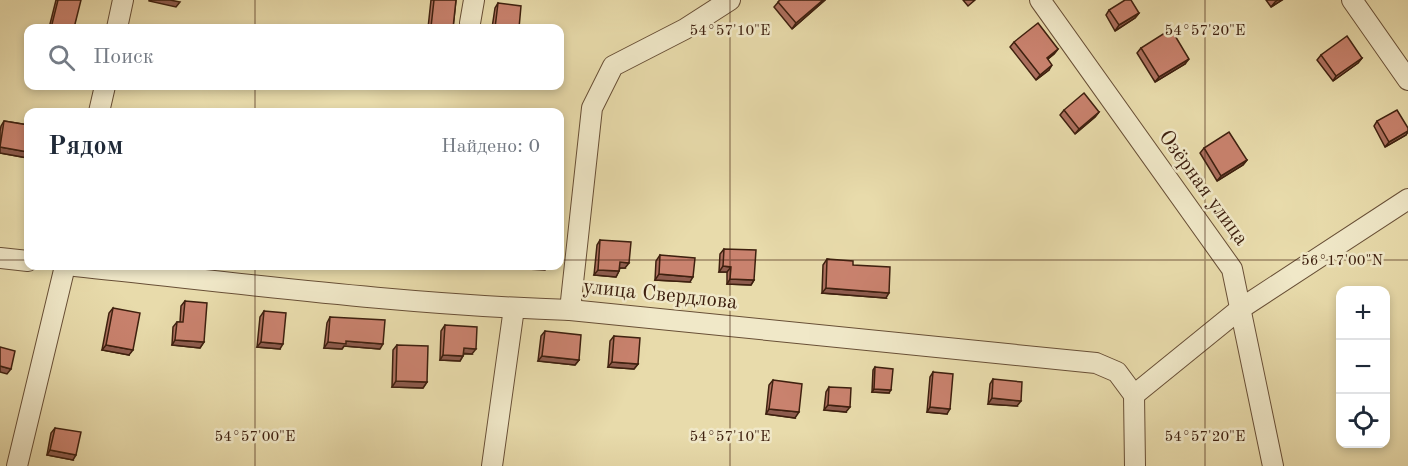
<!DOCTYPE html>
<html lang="ru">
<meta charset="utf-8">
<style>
body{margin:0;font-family:"Old Standard TT",serif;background:#f6f6f7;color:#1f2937}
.controls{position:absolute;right:18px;bottom:18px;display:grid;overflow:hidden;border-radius:12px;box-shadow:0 3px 9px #0003}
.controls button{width:54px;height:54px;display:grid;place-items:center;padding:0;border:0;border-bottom:2px solid #e0e1e3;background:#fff;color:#1f2937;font:30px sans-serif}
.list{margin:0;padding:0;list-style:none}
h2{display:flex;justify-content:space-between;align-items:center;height:78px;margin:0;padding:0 24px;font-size:26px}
h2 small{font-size:20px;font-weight:400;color:#747a83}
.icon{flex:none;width:33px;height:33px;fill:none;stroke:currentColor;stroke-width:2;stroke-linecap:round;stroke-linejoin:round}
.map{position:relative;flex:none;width:1408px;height:466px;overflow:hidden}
.search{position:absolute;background:#fff;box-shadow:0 3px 9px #0003;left:24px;top:24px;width:540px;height:66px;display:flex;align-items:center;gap:15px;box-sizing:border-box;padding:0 21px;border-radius:12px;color:#747a83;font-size:22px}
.panel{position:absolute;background:#fff;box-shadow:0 3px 9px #0003;left:24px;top:108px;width:540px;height:162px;border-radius:12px}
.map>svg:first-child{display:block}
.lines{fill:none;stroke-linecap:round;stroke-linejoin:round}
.minor-casing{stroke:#684f36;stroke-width:22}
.minor{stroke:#f0e8c8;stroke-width:20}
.wall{fill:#ad705f;stroke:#3e200f;stroke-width:1.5}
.shaded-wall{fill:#8d5b4d;stroke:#3e200f;stroke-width:1.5}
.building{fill:#c9826e;stroke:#3e200f;stroke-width:1.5}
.ticks{fill:none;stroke:#3e200f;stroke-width:1.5;stroke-opacity:0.45}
.labels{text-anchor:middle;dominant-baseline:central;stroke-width:5;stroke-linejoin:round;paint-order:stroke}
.street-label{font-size:21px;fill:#3e200f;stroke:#f0e8c8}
.ticks-label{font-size:15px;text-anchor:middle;fill:#3e200f;stroke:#f0e8c8;stroke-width:5;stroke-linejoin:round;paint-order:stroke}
</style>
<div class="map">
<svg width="1408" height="466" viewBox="0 0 1408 466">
<rect width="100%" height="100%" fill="#e8dbab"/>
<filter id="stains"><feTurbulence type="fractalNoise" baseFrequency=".00333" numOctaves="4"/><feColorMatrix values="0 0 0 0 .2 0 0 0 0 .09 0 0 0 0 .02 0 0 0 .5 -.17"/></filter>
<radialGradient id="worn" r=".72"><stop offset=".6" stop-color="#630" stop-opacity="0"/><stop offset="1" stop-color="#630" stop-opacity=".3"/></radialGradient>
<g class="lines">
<g class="minor-casing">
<g id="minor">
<polyline points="1040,0 1232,269 1273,466"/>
<polyline points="1352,0 1408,80"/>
<polyline points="470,23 474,0"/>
<polyline points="117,28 123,0"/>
<polyline points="99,112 105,86"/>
<polyline points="0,258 28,261"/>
<path d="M75 266C239 283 405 305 570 310L1096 363 1117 372 1134 395 1135 466"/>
<polyline points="570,310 592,108 613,66 685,29 730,0"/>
<polyline points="1134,395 1240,309 1408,199"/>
<polyline points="17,466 65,266"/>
<polyline points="492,466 514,308"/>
</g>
</g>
<use href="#minor" class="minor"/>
</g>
<g class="wall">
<polygon points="56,0 79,0 74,28 49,28"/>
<polygon points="431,0 456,0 453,28 428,28"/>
<polygon points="780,0 825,0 792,29 774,7"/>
<polygon points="963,0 975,0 968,6"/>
<polygon points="1266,0 1282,0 1271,7"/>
<polygon points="498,3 519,28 492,28 495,8"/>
<polygon points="1109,10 1139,13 1135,18 1115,31 1106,15"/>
<polygon points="1014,42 1058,49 1054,54 1048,59 1049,70 1036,80 1010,47"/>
<polygon points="1141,48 1185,64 1155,82 1137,53"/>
<polygon points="1321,55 1362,58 1358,63 1333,81 1317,60"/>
<polygon points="1064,110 1099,112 1095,117 1075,134 1060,115"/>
<polygon points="4,121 28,125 28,158 0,153 0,131 1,126"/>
<polygon points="1377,121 1408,128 1408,132 1406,135 1385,147 1374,126"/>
<polygon points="1204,148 1247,160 1243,165 1217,181 1200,153"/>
<polygon points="600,240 625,268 620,268 619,271 616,277 594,275 597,245"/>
<polygon points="724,249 754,280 751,285 727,284 727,272 719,272 720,254"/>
<polygon points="660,255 690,282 655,280 656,261"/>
<polygon points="827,259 853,265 886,298 822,293 823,265"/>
<polygon points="185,301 204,342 200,348 172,345 173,327 177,322 180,322 181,306"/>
<polygon points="113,308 129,355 102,350 109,313"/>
<polygon points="264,311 280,349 257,347 260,317"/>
<polygon points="330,317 380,349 344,346 342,349 324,348 327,323"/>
<polygon points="445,325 472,354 464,354 460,361 440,360 441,331"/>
<polygon points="545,331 579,360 575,365 538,361 541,336"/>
<polygon points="614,336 638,364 634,369 608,367 610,341"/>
<polygon points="397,345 427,382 423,388 392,387 393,350"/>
<polygon points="875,367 889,393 872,392 873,370"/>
<polygon points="933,372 947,414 927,412 930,377"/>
<polygon points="993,379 1017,406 988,404 990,384"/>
<polygon points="773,380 795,418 766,414 769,385"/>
<polygon points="829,387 846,412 824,410 826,392"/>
<polygon points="55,428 73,460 47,455 51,433"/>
</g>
<g class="shaded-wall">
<polygon points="149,0 170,0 180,2 176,7 149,1"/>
<polygon points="823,0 825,0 792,29 796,23"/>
<polygon points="1278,0 1282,0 1271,7 1275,2"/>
<polygon points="1139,13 1135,18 1115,31 1119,25"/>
<polygon points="1058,49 1054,54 1043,63 1047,58"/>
<polygon points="1362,58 1358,63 1333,81 1336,76"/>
<polygon points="1189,59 1185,64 1155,82 1159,77"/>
<polygon points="1052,65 1049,70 1036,80 1040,75"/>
<polygon points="1099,112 1095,117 1075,134 1079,129"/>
<polygon points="1408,131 1406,135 1385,147 1389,142"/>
<polygon points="0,147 28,152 28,158 0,153"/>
<polygon points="1247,160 1243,165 1217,181 1221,176"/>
<polygon points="620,262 629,263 625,268 616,268"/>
<polygon points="469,266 549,266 545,270"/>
<polygon points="723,266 731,267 727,272 719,272"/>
<polygon points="598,270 619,271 616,277 594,275"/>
<polygon points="659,274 693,277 690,282 655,280"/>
<polygon points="730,279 754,280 751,285 727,284"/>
<polygon points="826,288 889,293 886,298 822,293"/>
<polygon points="175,340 204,342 200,348 172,345"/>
<polygon points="346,341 383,344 380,349 344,346 342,349 324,348 328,342"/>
<polygon points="261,342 283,344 280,349 257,347"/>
<polygon points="106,345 133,350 129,355 102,350"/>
<polygon points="464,348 476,349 472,354 460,353"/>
<polygon points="443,355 463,356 460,361 440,360"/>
<polygon points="542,356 579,360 575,365 538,361"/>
<polygon points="612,362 638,364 634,369 608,367"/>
<polygon points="0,366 11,369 7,374 0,372"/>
<polygon points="396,381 427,382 423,388 392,387"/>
<polygon points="874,389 891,390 889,393 872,392"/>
<polygon points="992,398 1021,401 1017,406 988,404"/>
<polygon points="828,405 850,407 846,412 824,410"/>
<polygon points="930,407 950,409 947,414 927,412"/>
<polygon points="769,409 799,412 795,418 766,414"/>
<polygon points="50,450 76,455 73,460 47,455"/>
</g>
<g class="building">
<polygon points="58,0 81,0 74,28 51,28"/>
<polygon points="434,0 456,0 453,28 431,27"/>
<polygon points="780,0 823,0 796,23 778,2"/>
<polygon points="1125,0 1131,0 1139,13 1119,25 1109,10"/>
<polygon points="498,3 521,6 519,28 495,28"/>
<polygon points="1038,23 1058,49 1047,58 1052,65 1040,75 1014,42"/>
<polygon points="1171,29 1189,59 1159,77 1141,48"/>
<polygon points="1347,36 1362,58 1336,76 1321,55"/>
<polygon points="1084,93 1099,112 1079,129 1064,110"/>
<polygon points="1397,110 1408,128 1408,131 1389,142 1377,121"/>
<polygon points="4,121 28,125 28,152 0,147"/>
<polygon points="1229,132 1247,160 1221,176 1204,148"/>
<polygon points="600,240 631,242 629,263 620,262 619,271 598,270"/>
<polygon points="724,249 756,250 754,280 730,279 731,267 723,266"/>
<polygon points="660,255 695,258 693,277 659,274"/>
<polygon points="827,259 853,261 853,265 890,267 889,293 826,288"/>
<polygon points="185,301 207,303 204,342 175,340 177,322 183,322"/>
<polygon points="113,308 140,313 133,350 106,345"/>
<polygon points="264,311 286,313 283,344 261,342"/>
<polygon points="330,317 385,320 383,344 346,341 346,344 328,342"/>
<polygon points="445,325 477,327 476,349 464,348 463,356 443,355"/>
<polygon points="545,331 581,335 579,360 542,356"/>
<polygon points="614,336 640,338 638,364 612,362"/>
<polygon points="397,345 428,346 427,382 396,381"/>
<polygon points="0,347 15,351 11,369 0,366"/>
<polygon points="875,367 893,369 891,390 874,389"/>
<polygon points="933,372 953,374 950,409 930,407"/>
<polygon points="993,379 1022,382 1021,401 992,398"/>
<polygon points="773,380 802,384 799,412 769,409"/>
<polygon points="829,387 851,388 850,407 828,405"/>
<polygon points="55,428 81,432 76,455 50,450"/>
</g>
<path class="ticks" d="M255 0V28M730 0V466M1205 0V466M255 86V112M0 260H28M560 260H1408M255 266V466"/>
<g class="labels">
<g class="street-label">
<text transform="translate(1203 188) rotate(54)">Озёрная улица</text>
<text transform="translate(660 295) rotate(6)">улица Свердлова</text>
</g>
</g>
<g class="ticks-label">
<text x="730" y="35">54°57'10"E</text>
<text x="1205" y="35">54°57'20"E</text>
<text x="1342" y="265">56°17'00"N</text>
<text x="255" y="441">54°57'00"E</text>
<text x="730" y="441">54°57'10"E</text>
<text x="1205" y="441">54°57'20"E</text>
</g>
<rect width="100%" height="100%" filter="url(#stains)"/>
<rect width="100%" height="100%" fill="url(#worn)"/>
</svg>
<div class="controls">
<button>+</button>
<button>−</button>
<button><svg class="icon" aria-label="locate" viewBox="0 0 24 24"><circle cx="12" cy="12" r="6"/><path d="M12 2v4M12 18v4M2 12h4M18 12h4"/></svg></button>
</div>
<div class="search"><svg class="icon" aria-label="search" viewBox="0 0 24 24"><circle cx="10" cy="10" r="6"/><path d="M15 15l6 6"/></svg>Поиск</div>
<section class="panel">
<h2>Рядом<small>Найдено: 0</small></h2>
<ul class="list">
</ul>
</section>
</div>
